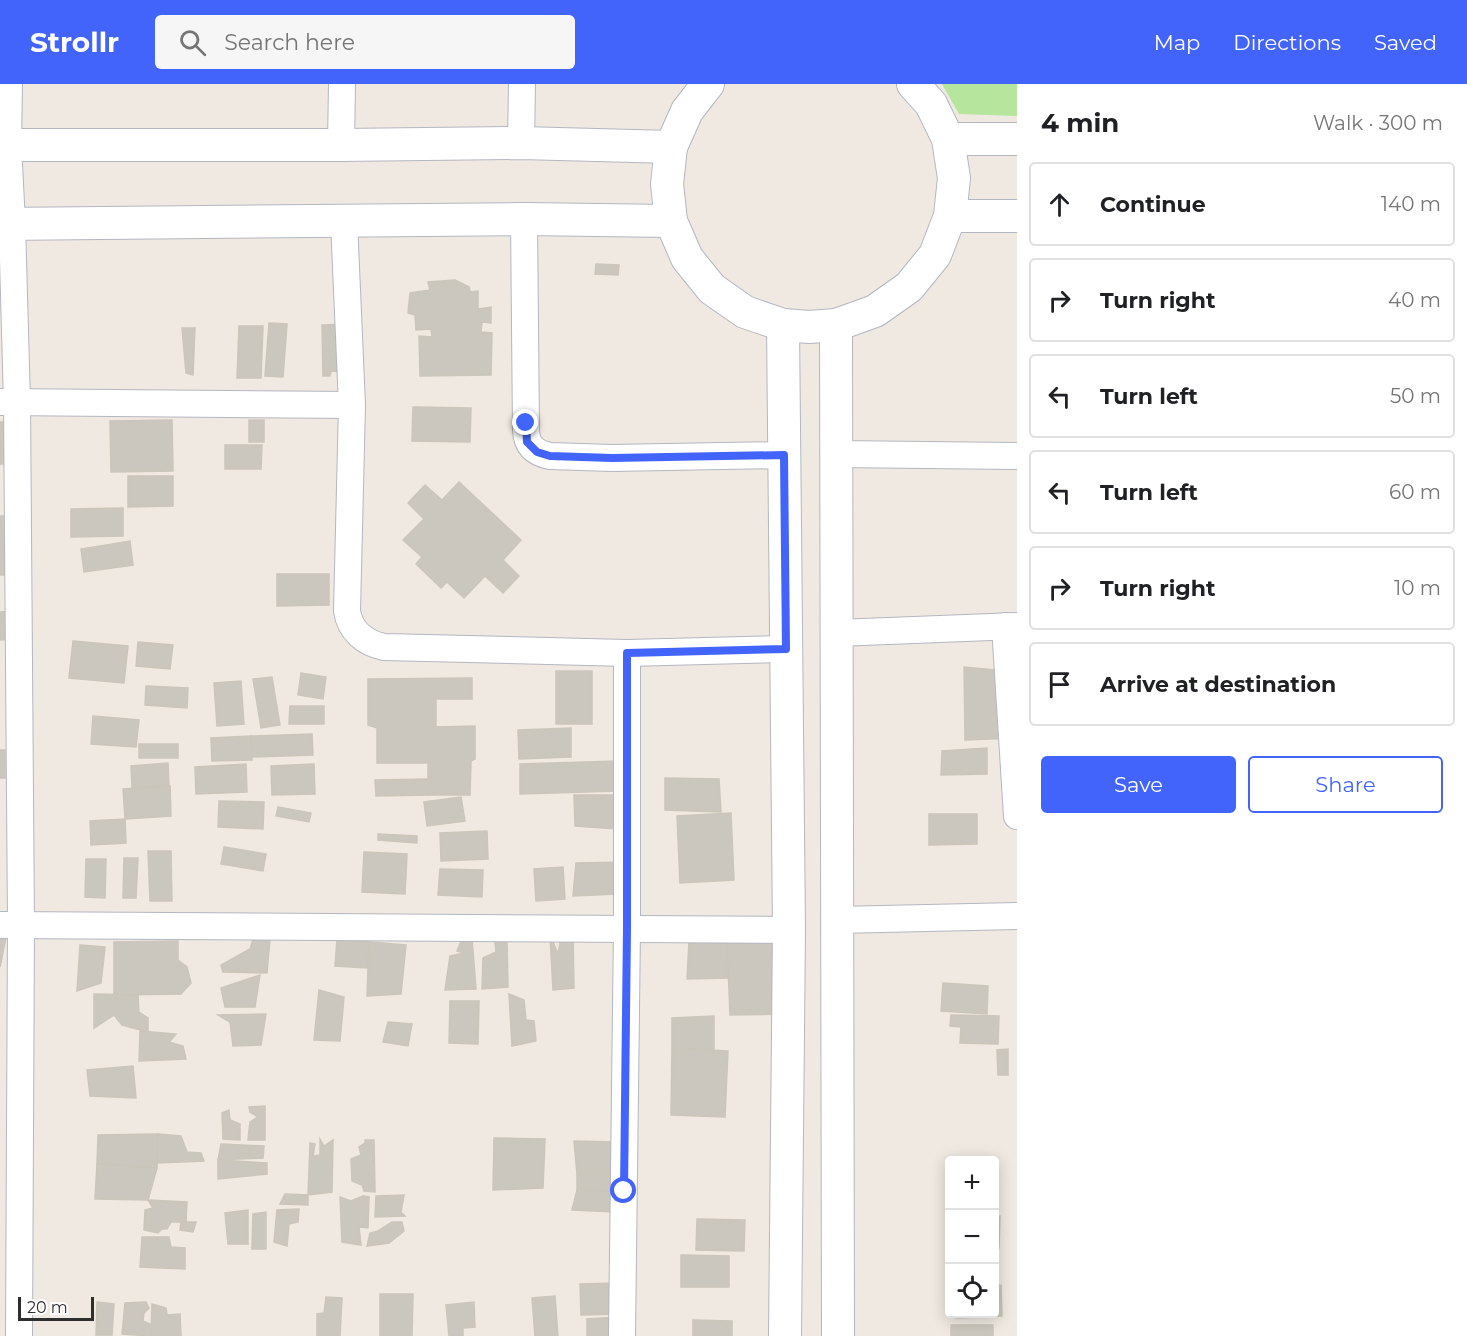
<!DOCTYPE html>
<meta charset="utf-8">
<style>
body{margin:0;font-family:Montserrat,sans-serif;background:#f6f6f6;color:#202124}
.controls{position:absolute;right:18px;bottom:18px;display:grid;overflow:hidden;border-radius:6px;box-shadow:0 3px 15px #0003}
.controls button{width:54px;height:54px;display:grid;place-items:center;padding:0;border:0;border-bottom:2px solid #e0e0e0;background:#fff;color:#202124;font:30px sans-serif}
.scale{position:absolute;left:18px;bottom:15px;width:76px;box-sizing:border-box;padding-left:6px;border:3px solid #2e2e2e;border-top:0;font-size:16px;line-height:21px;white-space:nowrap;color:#2e2e2e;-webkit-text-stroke:4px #fff;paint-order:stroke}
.stop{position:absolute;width:18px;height:18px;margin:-14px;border:4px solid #4264fb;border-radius:50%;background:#fff}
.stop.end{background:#4264fb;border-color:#fff;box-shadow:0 2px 6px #0008}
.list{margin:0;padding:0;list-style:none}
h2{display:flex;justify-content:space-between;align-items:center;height:78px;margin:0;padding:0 24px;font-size:26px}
h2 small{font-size:20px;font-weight:400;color:#757577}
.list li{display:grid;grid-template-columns:39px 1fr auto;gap:18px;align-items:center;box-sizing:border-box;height:84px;margin:0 12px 12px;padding:0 12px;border:2px solid #e0e0e0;border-radius:6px}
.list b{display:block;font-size:22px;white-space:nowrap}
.list em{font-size:20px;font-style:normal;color:#757577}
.actions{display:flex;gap:12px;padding:18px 24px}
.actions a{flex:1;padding:14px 0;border:2px solid #4264fb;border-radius:6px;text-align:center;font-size:21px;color:#4264fb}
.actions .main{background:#4264fb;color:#fff}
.icon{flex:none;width:33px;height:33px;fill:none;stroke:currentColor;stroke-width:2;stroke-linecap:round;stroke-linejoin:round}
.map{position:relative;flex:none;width:1017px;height:1252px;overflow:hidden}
header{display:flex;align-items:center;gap:36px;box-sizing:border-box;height:84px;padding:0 30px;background:#4264fb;color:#fff}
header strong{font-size:28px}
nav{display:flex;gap:33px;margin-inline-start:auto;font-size:21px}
.search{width:420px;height:54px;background:#f6f6f6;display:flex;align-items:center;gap:15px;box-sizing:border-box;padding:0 21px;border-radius:6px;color:#757577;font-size:22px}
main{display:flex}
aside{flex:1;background:#fff}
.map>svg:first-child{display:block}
.green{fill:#b6e59e}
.building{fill:#cbc7bf;stroke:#cbc5ba;stroke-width:1.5}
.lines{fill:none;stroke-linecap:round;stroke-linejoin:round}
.minor-casing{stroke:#b4b7c1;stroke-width:28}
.tertiary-casing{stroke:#b4b7c1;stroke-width:34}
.minor{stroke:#fff;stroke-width:26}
.tertiary{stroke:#fff;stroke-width:32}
.route{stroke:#4264fb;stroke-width:8}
</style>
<header>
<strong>Strollr</strong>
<div class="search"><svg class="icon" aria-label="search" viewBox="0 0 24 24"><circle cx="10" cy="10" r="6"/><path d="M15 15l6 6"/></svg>Search here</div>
<nav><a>Map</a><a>Directions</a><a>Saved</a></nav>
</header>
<main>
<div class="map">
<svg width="1017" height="1252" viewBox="0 0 1017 1252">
<rect width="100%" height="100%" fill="#efe9e1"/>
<polygon class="green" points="942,0 1017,0 1017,32 959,30"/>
<g class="building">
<polygon points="596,180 619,181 618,191 595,190"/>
<polygon points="455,196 469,203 470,208 478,207 478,225 491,223 491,239 482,238 481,248 492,249 491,291 420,292 419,252 432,253 431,245 416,246 415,231 408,229 410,209 430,206 428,198"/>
<polygon points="269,239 287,240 283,293 265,292"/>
<polygon points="352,240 347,288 331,287 330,292 323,292 322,241"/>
<polygon points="239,242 263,242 261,294 237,294"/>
<polygon points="182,244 195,244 193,291 186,289"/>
<polygon points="413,323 471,324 470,358 412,357"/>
<polygon points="172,336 173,387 111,388 110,337"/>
<rect x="249" y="336" width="15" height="22"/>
<polygon points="0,338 9,338 10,380 0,380"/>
<polygon points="225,361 262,361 261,385 225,385"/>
<polygon points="128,392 173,392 173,422 128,423"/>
<polygon points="459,398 521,456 503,476 519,492 503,509 485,492 464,514 447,498 441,504 416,480 422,473 403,456 424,435 408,419 425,401 442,416"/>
<polygon points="123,424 123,452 71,453 71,425"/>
<polygon points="0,432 9,432 7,458 0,457"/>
<polygon points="0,457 16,458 13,491 0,491"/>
<polygon points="130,457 133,481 84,488 81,465"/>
<polygon points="277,490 329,490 329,521 277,522"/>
<polygon points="13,527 14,555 0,556 0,528"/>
<polygon points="73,557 128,562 124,599 69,594"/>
<polygon points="138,558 173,561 170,585 136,582"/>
<polygon points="964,583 1015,588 1015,654 965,656"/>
<rect x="556" y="587" width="36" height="53"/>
<polygon points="301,589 326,593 323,615 298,611"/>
<polygon points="272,593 280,641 261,644 253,595"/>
<polygon points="472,594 472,615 436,615 436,643 475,642 475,675 471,677 470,711 428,711 428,679 377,679 377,644 368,641 368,595"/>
<polygon points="241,597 244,640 217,642 214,599"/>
<polygon points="146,602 188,604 187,624 145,621"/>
<polygon points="290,622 324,622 324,640 289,640"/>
<polygon points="93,632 139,636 136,663 91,660"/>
<polygon points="571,644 571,673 519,675 518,646"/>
<polygon points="312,650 313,671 252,673 251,652"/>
<polygon points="251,652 252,676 212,677 211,654"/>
<rect x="139" y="660" width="39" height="14"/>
<polygon points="987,664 987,690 941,691 942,667"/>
<rect x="0" y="666" width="5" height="28"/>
<polygon points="618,677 618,707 520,710 520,680"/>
<polygon points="168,679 169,702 132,704 131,682"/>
<polygon points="246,680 247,708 196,710 195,683"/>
<polygon points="314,680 315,710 272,711 271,682"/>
<polygon points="665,694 719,695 721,728 665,726"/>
<polygon points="428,695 428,711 376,712 375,696"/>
<polygon points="170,702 171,732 125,735 123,705"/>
<polygon points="574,711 626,711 618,745 575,742"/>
<polygon points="461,713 465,737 427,742 424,718"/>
<polygon points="219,717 264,718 263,745 218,743"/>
<polygon points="278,723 311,729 309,738 276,732"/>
<polygon points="731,729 734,796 680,799 677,732"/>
<polygon points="929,730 977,730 977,760 929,761"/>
<polygon points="125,735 126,759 91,761 90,737"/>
<polygon points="487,747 488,775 441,777 440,749"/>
<polygon points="378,750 417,752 417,759 378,756"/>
<polygon points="224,763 266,770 263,787 221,780"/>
<polygon points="148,767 171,767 172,817 150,817"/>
<polygon points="364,768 407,770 405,810 362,808"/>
<polygon points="124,774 138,774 136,814 123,814"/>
<polygon points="86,775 106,775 105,814 85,813"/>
<polygon points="625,778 617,810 573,812 576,779"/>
<polygon points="563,783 565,815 536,817 534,785"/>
<polygon points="440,785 483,786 482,813 438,811"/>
<polygon points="255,849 270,855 267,889 223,888 221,881 250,865"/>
<polygon points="550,851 558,870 561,854 573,851 574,904 553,906"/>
<polygon points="6,853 0,883 0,854"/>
<polygon points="337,855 369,858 367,884 335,882"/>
<polygon points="462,855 472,855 476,905 445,906 450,872 464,869 457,867"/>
<polygon points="779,855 788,930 730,931 727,858"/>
<polygon points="507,856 508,903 482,905 483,874 496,868 495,858"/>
<polygon points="178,857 178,876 187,883 191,899 181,910 114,911 114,858"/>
<polygon points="369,858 406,861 401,910 367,912"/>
<polygon points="689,858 727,858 728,894 687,895"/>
<polygon points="80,861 105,863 101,899 77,907"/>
<polygon points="260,891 255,923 225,923 221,904"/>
<polygon points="943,899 988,902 987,930 941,927"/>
<polygon points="319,906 344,913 340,957 314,956"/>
<polygon points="94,910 138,911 139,928 148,934 148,948 122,941 114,931 94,944"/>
<polygon points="509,910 524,916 526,936 534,937 536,957 512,962"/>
<polygon points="450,917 479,917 478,960 449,959"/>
<polygon points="266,930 261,961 233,962 230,938 218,931"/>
<polygon points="951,931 999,932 998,960 960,959 961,943 950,942"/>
<polygon points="714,932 714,967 672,964 672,934"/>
<polygon points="388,938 412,940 408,962 383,958"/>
<polygon points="140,947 176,950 169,958 183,962 186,975 139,977"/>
<polygon points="672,964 728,967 725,1033 671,1031"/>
<polygon points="1008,965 1008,991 998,991 997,966"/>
<polygon points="133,982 136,1014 90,1012 87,986"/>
<polygon points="265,1022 265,1056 248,1056 250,1038 258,1033 250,1028 249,1023"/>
<polygon points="229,1026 230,1036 240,1040 240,1056 223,1055 222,1029"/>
<polygon points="158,1050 157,1084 97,1080 98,1051"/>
<polygon points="158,1050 181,1052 187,1068 201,1069 204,1077 157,1079"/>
<polygon points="494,1054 545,1055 543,1104 493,1106"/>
<polygon points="320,1055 324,1062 333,1056 332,1108 308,1111 310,1059 315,1060 313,1072 320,1071"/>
<polygon points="365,1056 374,1056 375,1108 364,1107 362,1101 352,1097 351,1075 361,1071 359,1063 365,1059"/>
<polygon points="574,1057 616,1058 616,1090 577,1090"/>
<polygon points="221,1060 264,1062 263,1074 218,1076"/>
<polygon points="218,1076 267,1079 267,1090 218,1095"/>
<polygon points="97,1080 157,1084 148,1116 95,1115"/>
<polygon points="577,1090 616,1090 624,1108 577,1106"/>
<polygon points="577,1106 624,1108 616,1128 572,1126"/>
<polygon points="285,1110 308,1111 308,1121 280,1120"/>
<polygon points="404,1111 401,1128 405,1132 375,1133 376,1112"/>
<polygon points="363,1112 369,1113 368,1144 359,1143 361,1161 342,1158 340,1113 351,1117"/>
<polygon points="148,1116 187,1118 186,1138 196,1138 193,1148 180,1146 181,1138 171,1138 167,1145 162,1145 158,1149 144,1146 145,1126 153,1124"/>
<polygon points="299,1125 298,1138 289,1140 287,1162 274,1158 277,1126"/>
<polygon points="248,1126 248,1160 228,1160 225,1129"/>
<polygon points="266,1128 266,1165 252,1165 253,1130"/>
<polygon points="994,1132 1000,1132 999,1164 994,1164"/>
<polygon points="697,1135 745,1136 744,1167 696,1166"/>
<polygon points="392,1138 402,1138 404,1147 389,1159 367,1162 370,1149 378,1147"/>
<polygon points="142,1153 169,1153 171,1163 185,1164 185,1185 140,1183"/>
<polygon points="681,1171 729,1172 729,1203 681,1203"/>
<polygon points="619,1199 619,1230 581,1231 580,1200"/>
<polygon points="1001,1201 1002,1232 956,1234 956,1230 994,1230 994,1202"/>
<polygon points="380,1210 413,1210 412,1252 380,1252"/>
<polygon points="555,1212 558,1252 535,1252 532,1214"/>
<polygon points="326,1213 342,1214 340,1252 317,1252 317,1230 324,1229"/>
<polygon points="97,1218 114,1220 112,1251 96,1251"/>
<polygon points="146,1218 149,1224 144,1229 143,1237 152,1241 151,1252 122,1250 125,1219"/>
<polygon points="474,1218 475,1243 463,1244 463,1252 449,1252 446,1221"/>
<polygon points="152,1220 166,1224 167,1231 180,1230 181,1252 151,1252"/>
<polygon points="618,1233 618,1252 587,1252 587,1235"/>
<polygon points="693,1236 732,1237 732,1252 693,1252"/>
<rect x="951" y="1241" width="42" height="11"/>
</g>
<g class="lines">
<g class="minor-casing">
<g id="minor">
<polyline points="9,0 8,61 12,139 17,318 21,841 19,1252"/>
<polyline points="521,59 522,0"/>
<polyline points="341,61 342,0"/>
<path d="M524 135 526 347C527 362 535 369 550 372L612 374 784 371"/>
<path d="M344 137 352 321 347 527C350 547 365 559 384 563L627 569V844L622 1252"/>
<polyline points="0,318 352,321"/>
<polyline points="836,370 1017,372"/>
<polyline points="1005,542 1017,732"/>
<polyline points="837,549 1017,542"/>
<polyline points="627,569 786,565"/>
<polyline points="837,836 1017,832"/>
<polyline points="0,841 789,846"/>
</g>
</g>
<g class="tertiary-casing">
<g id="tertiary">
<polyline points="708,0 687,27 671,63 667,100 671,137 687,174 712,205 745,228 783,241 809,243 836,241 875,227 909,203 935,171 950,132 954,94 948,55 931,20 913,0"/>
<polyline points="948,55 1017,55"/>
<polyline points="0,61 341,61 521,59 671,63"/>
<polyline points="950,132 1017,132"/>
<polyline points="0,140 524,135 671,137"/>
<polyline points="783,241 789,846 785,1252"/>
<polyline points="836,241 838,1252"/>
</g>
</g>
<use href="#minor" class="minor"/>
<use href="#tertiary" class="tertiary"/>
</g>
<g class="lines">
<polyline class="route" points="526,339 527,358 537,368 550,372 612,374 784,371 786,565 627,569 627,844 624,1107"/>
</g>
</svg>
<div class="controls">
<button>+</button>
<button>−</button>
<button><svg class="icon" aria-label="locate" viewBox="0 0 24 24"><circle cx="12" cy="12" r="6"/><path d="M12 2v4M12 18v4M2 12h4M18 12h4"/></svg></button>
</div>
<div class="scale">20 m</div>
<div class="stop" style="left:624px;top:1107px"></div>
<div class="stop end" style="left:526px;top:339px"></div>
</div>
<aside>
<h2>4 min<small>Walk · 300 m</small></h2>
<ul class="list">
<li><svg class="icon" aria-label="ahead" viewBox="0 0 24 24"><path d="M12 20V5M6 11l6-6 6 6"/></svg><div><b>Continue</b></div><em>140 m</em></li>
<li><svg class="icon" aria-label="right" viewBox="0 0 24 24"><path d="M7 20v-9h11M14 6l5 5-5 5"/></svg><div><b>Turn right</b></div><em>40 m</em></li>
<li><svg class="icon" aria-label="left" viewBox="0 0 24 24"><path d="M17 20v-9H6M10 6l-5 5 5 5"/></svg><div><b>Turn left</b></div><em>50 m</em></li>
<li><svg class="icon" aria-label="left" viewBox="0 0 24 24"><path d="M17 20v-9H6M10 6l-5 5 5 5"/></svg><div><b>Turn left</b></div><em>60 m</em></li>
<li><svg class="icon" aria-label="right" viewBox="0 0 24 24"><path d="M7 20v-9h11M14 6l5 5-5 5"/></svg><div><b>Turn right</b></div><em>10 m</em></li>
<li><svg class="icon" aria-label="arrive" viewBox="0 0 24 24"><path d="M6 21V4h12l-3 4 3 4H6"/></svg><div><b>Arrive at destination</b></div></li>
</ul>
<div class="actions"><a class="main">Save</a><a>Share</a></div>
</aside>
</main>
